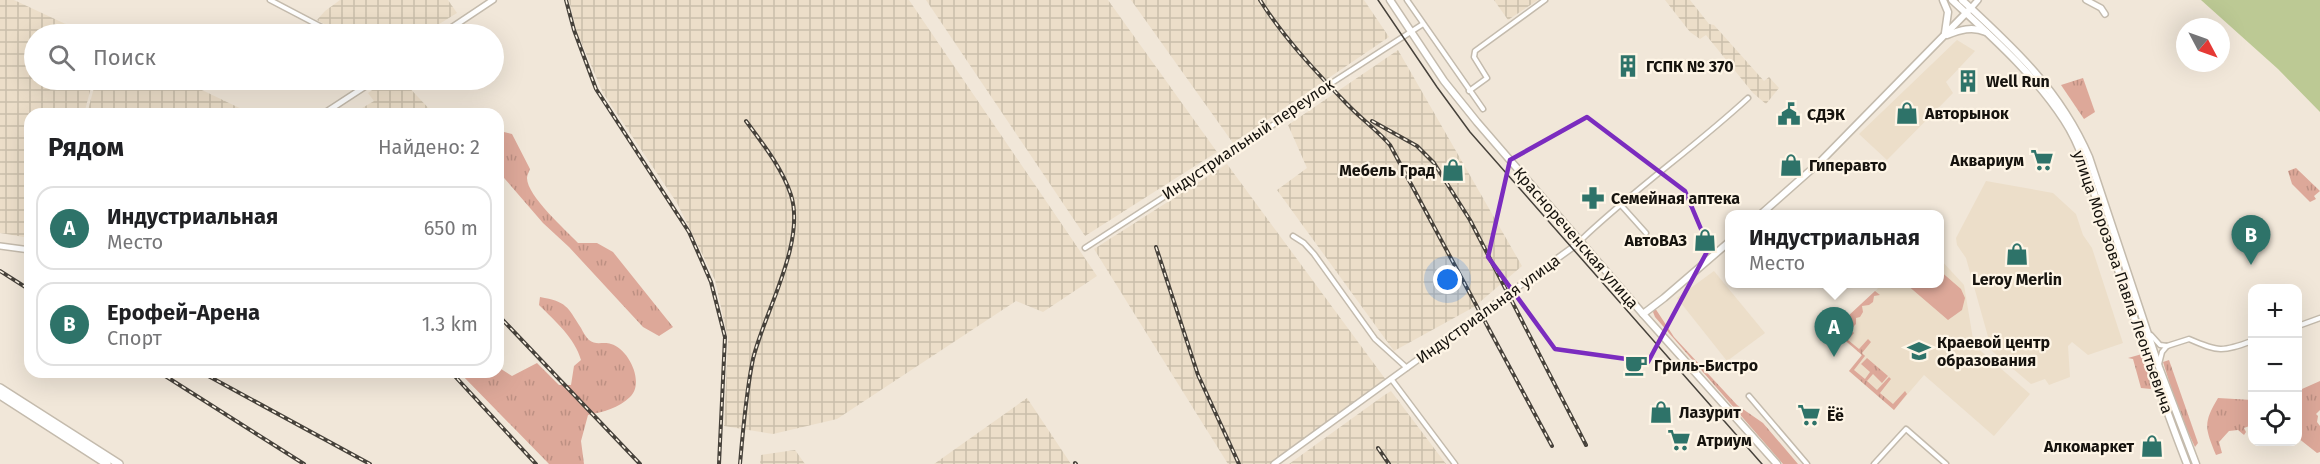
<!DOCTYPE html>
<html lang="ru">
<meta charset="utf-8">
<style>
body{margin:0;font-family:"Fira Sans",sans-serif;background:#f6f6f6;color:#202124}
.controls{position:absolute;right:18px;bottom:18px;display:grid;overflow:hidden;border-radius:12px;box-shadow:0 6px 24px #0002}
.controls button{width:54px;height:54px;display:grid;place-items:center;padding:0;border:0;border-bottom:2px solid #e0e0e0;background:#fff;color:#202124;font:30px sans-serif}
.compass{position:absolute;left:2176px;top:18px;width:54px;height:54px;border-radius:50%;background:#fff;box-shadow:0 6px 24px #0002;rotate:131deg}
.you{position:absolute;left:1448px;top:280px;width:21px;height:21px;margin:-15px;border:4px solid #fff;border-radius:50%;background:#1a73e8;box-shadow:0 0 0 9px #1a73e833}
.badge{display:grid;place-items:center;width:39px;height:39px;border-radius:50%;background:#2e7369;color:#fff;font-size:20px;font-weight:700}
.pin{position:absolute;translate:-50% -50px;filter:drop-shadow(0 2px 3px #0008)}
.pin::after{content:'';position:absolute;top:32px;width:21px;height:18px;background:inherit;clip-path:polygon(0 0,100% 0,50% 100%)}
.popup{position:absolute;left:1725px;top:210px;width:219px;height:78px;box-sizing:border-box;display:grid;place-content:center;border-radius:12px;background:#fff;filter:drop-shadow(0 2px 4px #0005);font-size:20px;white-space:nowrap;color:#757577}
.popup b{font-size:22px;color:#202124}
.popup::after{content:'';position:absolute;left:50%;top:100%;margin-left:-12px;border:12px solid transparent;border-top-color:#fff}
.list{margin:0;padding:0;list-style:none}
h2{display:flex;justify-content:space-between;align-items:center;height:78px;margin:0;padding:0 24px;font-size:26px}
h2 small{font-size:20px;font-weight:400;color:#757577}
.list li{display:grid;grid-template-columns:39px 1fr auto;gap:18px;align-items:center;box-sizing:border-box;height:84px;margin:0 12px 12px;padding:0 12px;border:2px solid #e0e0e0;border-radius:18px}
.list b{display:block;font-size:22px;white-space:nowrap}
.list p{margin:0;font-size:20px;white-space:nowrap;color:#757577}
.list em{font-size:20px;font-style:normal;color:#757577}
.icon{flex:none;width:33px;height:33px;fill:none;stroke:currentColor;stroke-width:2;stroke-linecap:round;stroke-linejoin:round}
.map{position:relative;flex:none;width:2320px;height:464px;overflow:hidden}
.search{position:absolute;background:#fff;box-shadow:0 6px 24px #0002;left:24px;top:24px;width:480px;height:66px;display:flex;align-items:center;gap:15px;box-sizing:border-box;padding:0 21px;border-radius:33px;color:#757577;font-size:22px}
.panel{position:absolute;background:#fff;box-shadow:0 6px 24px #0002;left:24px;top:108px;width:480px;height:270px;border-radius:18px}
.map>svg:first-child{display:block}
.built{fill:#ecdec9}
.industrial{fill:url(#industrial-grid)}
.grass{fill:url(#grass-tufts)}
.garden{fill:#dda899}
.water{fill:#bcc994}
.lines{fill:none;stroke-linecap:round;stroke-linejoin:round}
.minor-casing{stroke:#c4bbad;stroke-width:7}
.tertiary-casing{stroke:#c4bbad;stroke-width:8}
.secondary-casing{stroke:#c4bbad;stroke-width:9}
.primary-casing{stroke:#c4bbad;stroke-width:9}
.trunk-casing{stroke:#c4bbad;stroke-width:10}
.minor{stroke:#fff;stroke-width:4}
.tertiary{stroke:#fff;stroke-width:5}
.secondary{stroke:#fff;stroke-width:6}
.primary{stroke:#fff;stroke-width:6}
.trunk{stroke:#fff;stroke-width:7}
.tram{stroke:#47423b;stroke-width:1.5}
.rail-casing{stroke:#47423b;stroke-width:4}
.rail{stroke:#fef5e6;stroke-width:1.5;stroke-dasharray:4.5;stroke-linecap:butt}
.marked{fill:none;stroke:#7b2cbf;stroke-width:4.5;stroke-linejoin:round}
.labels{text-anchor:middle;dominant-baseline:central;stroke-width:4.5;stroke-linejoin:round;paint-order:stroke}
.poi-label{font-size:16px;font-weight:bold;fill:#16130e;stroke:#fef5e6;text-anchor:start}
.street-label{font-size:16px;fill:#16130e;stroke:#fef5e6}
</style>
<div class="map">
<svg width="2320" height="464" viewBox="0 0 2320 464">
<defs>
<pattern id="industrial-grid" width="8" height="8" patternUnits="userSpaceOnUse" patternTransform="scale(1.5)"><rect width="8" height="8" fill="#ecdec9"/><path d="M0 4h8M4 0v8" fill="none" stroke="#cabeab"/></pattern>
<pattern id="grass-tufts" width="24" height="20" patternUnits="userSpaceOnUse" patternTransform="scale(1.5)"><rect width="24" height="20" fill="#dda899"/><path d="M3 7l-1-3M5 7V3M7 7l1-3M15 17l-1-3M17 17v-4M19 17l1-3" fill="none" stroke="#bd9083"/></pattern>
</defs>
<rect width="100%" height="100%" fill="#f1e7d9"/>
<g class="built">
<polygon points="1957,40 1975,51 1946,82 1953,93 1887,160 1859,134"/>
<polygon points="1986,181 2053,193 2076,214 2083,235 2092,248 2123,343 2088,355 2072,342 2068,346 2070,377 2049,385 2045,379 2031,384 1992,351 1966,258 1957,245 1956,238"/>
<polygon points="1939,258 1964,285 1974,345 2030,394 1994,436 1924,375 1894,410 1849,371 1862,355 1833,330 1862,305 1882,284 1939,284"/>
<polygon points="1714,271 1765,333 1727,361 1677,298"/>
</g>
<g class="industrial">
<polygon points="0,0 14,0 87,34 34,34 34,80 93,80 84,114 30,114 30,238 0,233"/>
<polygon points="340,0 448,0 457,13 423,34 343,34 317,20 325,11"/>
<polygon points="569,0 909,0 1097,276 1043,312 1016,301 837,419 773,434 724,426 728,339 715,280 677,203 603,93 576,30"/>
<polygon points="926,0 1108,0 1217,152 1085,236"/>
<polygon points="1131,0 1364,0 1389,37 1233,143"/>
<polygon points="1494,0 1538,0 1508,20"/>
<polygon points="1665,0 1690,0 1709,24 1714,25 1764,81 1769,77 1779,88 1766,104 1753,93 1706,35 1700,39 1690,32"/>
<polygon points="1398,50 1522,266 1474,307 1394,351 1277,190 1307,168 1288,125"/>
<polygon points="96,80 181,80 252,114 87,114"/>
<polygon points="385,81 391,89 403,81 434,114 352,114 374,101 368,93"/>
<polygon points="1227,164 1386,380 1274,464 1228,464 1094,249"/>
<polygon points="1391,391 1446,464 1289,464 1383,396"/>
<polygon points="1027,398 1071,464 934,464"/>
<polygon points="795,450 805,464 760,464 761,455"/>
</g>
<g class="grass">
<polygon points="2083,78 2095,112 2084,119 2061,85"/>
<path d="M504 132 512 134 530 169C529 172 527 175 527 178 527 196 566 230 578 243H597L613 252 673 327 659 336 643 327 569 247 543 223 498 171V134Z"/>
<polygon points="2296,168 2320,191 2314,196 2316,199 2310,202 2292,184 2288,171"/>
<polygon points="1875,291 1880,295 1874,296 1873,302 1869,305 1862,306 1863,312 1860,317 1856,318 1856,324 1852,328 1846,323 1839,332 1846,325 1848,327 1843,335 1849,328 1851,330 1846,337 1853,332 1854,333 1848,340 1859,349 1868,339 1871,342 1862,353 1865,356 1854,370 1865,379 1870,372 1861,364 1867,358 1888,376 1882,383 1873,374 1867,381 1877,390 1889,377 1891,379 1880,393 1893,404 1905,391 1907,394 1894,410 1849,371 1862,355 1833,330"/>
<path d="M540 297C567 302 567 306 581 328 583 332 586 337 589 340 596 346 604 341 611 344 629 349 645 383 630 397 619 408 603 412 588 415L581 441 584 464H549L459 372H498V367L512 376 537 363 559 385H571L574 366 581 360C575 338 555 321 539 305Z"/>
<polygon points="1655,308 1674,337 1737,405 1763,423 1798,464 1783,464 1655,317 1653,312"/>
<polygon points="2142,354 2149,372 2151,389 2141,388 2133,359 2128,358"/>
<polygon points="2169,360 2198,443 2195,447 2179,413 2163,362"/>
<polygon points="2320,381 2320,410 2316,414 2318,416 2317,422 2320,426 2320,452 2317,453 2298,438 2298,394 2302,389"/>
<path d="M2218 398 2252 400V425L2244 428 2246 432 2244 435 2238 430 2229 431 2219 442 2222 453 2216 455C2205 428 2203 423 2218 398Z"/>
</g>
<polygon class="garden" points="1939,270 1961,289 1965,298 1962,310 1948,320 1906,284 1939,284"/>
<polygon class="water" points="2201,0 2320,0 2320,112 2278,69"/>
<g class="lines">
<g class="minor-casing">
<g id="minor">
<polyline points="270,0 335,34"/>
<polyline points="1407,0 1483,109"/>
<polyline points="1469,91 1487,78 1474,57 1475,51 1545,0"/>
<polyline points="1620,204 1646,233"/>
<polyline points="1293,236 1304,243 1314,254 1375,339 1407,368"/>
<path d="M1580 241C1633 190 1694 148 1748 98"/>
<polyline points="1085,248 1252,140 1330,84 1423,24"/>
<polyline points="2298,326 2320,318"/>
<polyline points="2151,335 2160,345 2167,346"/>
<path d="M2167 346 2189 339C2219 352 2222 352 2252 341"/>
<polyline points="2159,364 2162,352 2167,346"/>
<polyline points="1392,380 1455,464"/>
<polyline points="1749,396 1807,464"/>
<polyline points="1874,464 1906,429 1946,464"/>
</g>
</g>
<g class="tertiary-casing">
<g id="tertiary">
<polyline points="2086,0 2101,8 2105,14"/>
<polyline points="1971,8 1978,0"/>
<polyline points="442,34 493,0"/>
<polyline points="323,114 375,80"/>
<polyline points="0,246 30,250"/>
<polyline points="1274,464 1580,242"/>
</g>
</g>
<g class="secondary-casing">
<g id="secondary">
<polyline points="1943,0 1948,12 1945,33"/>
<path d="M1947 35C1960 30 1972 26 1986 32"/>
<polyline points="1761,214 1821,161 1971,8"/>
<polyline points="1643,314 1664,298 1729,242"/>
</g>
</g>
<g class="primary-casing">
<g id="primary">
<polyline points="1390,0 1444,81 1477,122 1643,314 1777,464"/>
<path d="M1952 0C1992 37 2034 74 2064 120 2087 155 2095 200 2108 240 2133 315 2158 390 2187 464"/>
<path d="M1962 0C2014 48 2060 90 2089 157L2159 367 2196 464"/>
</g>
</g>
<g class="trunk-casing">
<g id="trunk">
<polyline points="0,388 119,464"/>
<polyline points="0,395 107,464"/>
</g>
</g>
<use href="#minor" class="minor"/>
<use href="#tertiary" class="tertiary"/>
<use href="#secondary" class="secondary"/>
<use href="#primary" class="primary"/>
<use href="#trunk" class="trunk"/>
<polyline class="tram" points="1378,0 1437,87 1470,132 1762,464"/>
<g class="rail-casing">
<g id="rail">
<polyline points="566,0 574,30 596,89 689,232 711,282 725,337 719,464"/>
<path d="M1260 0C1283 37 1316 72 1346 103 1360 118 1377 130 1390 145L1552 446"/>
<polyline points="1372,121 1417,146 1434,163 1470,220 1586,445"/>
<polyline points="1156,247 1198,375 1239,464"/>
<polyline points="0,271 30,290"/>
<polyline points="498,315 640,464"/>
<polyline points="159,372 304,464"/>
<polyline points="201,372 370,464"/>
<polyline points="451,372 536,464"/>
<polyline points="1378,448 1389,464"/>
<polyline points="1075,463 1076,464"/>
<path d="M740 464C743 429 746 393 753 359 764 313 806 243 791 195 782 168 763 144 746 121"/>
</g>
</g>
<use href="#rail" class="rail"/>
</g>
<path class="marked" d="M1587 117 1685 191 1709 248 1648 362 1555 349 1488 257 1510 160Z"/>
<defs>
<g id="building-bare" transform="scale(1.8)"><path d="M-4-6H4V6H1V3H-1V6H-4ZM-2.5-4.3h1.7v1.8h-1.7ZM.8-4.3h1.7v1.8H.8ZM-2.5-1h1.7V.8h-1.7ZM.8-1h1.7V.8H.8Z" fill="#2e7369" stroke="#fef5e6" stroke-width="2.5" paint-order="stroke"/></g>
<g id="shop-bare" transform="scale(1.8)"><path d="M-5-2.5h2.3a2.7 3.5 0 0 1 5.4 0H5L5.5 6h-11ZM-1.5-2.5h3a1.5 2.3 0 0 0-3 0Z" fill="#2e7369" stroke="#fef5e6" stroke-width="2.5" paint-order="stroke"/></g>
<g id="civic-bare" transform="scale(1.8)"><path d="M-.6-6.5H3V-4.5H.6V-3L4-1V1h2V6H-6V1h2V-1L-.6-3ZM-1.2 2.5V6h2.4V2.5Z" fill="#2e7369" stroke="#fef5e6" stroke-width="2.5" paint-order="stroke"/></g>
<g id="supermarket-bare" transform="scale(1.8)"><path d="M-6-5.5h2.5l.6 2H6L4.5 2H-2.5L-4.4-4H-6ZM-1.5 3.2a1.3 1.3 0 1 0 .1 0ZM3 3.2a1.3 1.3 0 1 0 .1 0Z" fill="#2e7369" stroke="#fef5e6" stroke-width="2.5" paint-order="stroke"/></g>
<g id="pharmacy-bare" transform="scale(1.8)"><path d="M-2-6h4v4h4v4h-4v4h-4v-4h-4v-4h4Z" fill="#2e7369" stroke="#fef5e6" stroke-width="2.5" paint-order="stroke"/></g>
<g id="school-bare" transform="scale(1.8)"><path d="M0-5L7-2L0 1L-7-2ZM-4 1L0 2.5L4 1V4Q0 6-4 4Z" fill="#2e7369" stroke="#fef5e6" stroke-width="2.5" paint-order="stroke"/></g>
<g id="cafe-bare" transform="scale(1.8)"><path d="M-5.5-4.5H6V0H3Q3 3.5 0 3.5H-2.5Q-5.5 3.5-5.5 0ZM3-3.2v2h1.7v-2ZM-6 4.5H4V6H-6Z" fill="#2e7369" stroke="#fef5e6" stroke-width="2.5" paint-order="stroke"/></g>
</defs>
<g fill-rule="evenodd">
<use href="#building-bare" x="1628" y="66"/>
<use href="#building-bare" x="1968" y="81"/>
<use href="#shop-bare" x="1907" y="113"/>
<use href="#civic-bare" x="1789" y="114"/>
<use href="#supermarket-bare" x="2042" y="160"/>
<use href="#shop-bare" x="1791" y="165"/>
<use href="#shop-bare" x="1453" y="170"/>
<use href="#pharmacy-bare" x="1593" y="198"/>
<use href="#shop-bare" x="1705" y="240"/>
<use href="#shop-bare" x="2017" y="254"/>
<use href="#school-bare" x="1919" y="351"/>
<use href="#cafe-bare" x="1636" y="365"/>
<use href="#shop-bare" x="1661" y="412"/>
<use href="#supermarket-bare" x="1809" y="415"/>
<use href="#supermarket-bare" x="1679" y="440"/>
<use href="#shop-bare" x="2152" y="446"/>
</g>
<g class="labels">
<g class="poi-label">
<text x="1646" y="66">ГСПК № 370</text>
<text x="1986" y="81">Well Run</text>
<text x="1925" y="113">Авторынок</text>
<text x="1807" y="114">СДЭК</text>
<text x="2024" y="160" text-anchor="end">Аквариум</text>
<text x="1809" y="165">Гиперавто</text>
<text x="1435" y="170" text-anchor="end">Мебель Град</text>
<text x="1611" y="198">Семейная аптека</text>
<text x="1687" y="240" text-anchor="end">АвтоВАЗ</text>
<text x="2017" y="279" text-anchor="middle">Leroy Merlin</text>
<text x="1937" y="342">Краевой центр<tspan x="1937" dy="18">образования</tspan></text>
<text x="1654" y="365">Гриль-Бистро</text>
<text x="1679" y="412">Лазурит</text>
<text x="1827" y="415">Ёё</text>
<text x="1697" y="440">Атриум</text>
<text x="2134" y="446" text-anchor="end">Алкомаркет</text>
</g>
<g class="street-label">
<text transform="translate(1248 139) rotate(-34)">Индустриальный переулок</text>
<text transform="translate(1576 238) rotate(49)">Краснореченская улица</text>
<text transform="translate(2123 282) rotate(71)">улица Морозова Павла Леонтьевича</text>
<text transform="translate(1488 309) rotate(-36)">Индустриальная улица</text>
</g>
</g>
</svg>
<div class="controls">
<button>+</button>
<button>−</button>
<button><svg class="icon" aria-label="locate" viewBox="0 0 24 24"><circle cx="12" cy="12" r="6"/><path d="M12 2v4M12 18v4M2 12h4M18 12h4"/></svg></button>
</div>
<svg class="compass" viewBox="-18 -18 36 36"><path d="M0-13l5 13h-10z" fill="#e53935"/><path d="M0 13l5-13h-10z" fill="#757577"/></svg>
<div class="you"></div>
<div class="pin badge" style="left:1834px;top:357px">A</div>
<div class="popup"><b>Индустриальная</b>Место</div>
<div class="pin badge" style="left:2251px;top:265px">B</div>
<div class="search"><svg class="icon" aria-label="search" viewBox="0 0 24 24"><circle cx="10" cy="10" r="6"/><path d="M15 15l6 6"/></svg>Поиск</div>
<section class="panel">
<h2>Рядом<small>Найдено: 2</small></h2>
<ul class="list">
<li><span class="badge">A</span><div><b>Индустриальная</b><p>Место</p></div><em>650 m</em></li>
<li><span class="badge">B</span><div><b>Ерофей-Арена</b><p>Спорт</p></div><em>1.3 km</em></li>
</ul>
</section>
</div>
